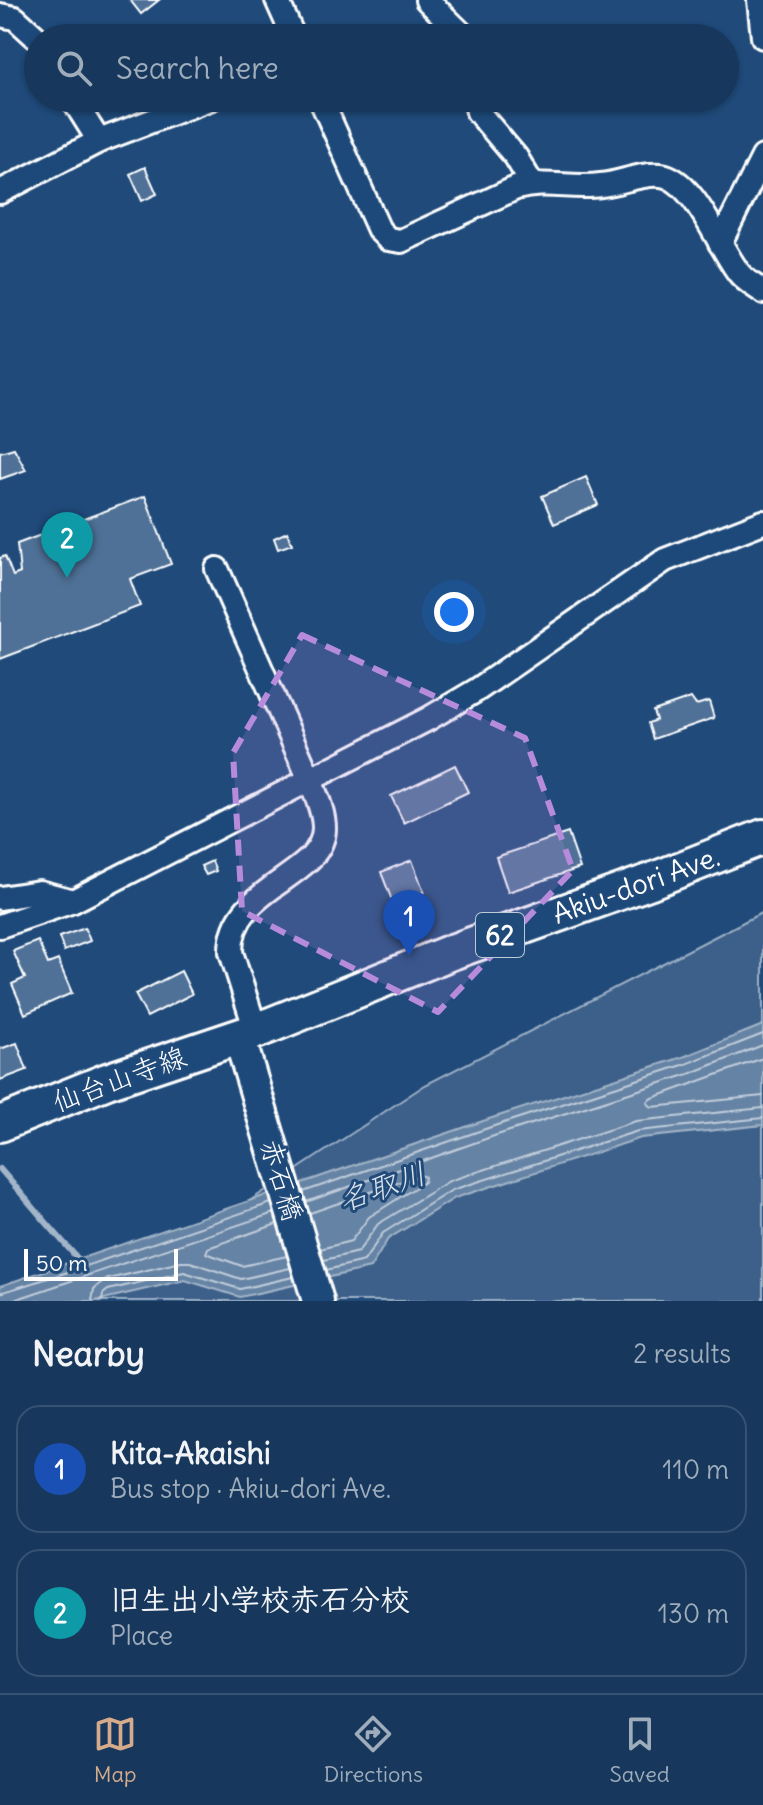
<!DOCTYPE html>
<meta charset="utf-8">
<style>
body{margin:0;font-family:Delius,"Klee One",sans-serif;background:#203f62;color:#f1f3f6}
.scale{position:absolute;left:24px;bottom:20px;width:154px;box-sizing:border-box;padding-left:8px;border:4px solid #fff;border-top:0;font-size:22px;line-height:28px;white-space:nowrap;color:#fff;-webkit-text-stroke:6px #1f4a7a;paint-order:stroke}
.you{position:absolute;left:454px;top:612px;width:28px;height:28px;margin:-20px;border:6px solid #fff;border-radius:50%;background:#1a73e8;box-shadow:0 0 0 12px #1a73e833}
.badge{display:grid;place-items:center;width:52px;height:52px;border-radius:50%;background:#d6ab8b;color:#fff;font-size:26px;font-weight:700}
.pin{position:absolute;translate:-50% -66px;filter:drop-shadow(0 2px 4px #0008)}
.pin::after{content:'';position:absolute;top:42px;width:28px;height:24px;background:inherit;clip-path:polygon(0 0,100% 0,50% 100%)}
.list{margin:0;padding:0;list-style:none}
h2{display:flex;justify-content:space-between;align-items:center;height:104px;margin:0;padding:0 32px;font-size:34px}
h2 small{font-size:26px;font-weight:400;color:#9eacbb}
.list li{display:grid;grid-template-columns:52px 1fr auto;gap:24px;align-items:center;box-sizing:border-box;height:128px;margin:0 16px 16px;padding:0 16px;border:2px solid #365272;border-radius:24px}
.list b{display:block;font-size:30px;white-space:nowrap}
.list p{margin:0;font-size:26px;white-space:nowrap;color:#9eacbb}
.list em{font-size:26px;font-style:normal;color:#9eacbb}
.icon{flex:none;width:44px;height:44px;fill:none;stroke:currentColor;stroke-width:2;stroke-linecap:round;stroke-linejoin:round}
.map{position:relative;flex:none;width:763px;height:1301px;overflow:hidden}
.search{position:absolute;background:#17385c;box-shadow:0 2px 6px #0004;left:24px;right:24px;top:24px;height:88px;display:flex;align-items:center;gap:20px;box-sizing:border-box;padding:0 28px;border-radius:44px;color:#9eacbb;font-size:30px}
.sheet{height:392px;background:#17385c}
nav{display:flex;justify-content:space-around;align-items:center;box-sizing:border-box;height:112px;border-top:2px solid #365272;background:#17385c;font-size:22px;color:#9eacbb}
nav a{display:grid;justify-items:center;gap:4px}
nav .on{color:#d6ab8b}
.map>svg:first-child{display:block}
.green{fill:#3c618b;stroke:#9eb0c5;stroke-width:2}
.water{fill:#6583a4;stroke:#a3b5c8;stroke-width:2}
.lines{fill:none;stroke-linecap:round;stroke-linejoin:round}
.shore{stroke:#c1cddb;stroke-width:2}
.stream{stroke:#a3b5c8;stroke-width:6}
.building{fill:#507197;stroke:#fff;stroke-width:2}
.street-casing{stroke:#fff;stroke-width:28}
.secondary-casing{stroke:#fff;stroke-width:36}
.primary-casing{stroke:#fff;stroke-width:40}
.street{stroke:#1f4a7a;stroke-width:22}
.secondary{stroke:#1f4a7a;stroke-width:30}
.primary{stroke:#1f4a7a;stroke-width:34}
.marked{fill:#b68bdc;fill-opacity:0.2;stroke:#b68bdc;stroke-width:6;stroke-dasharray:16 10;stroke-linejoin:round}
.labels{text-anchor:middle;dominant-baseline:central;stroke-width:6;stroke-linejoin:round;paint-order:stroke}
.shield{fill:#1f4a7a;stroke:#bcc9d7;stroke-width:2}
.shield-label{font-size:26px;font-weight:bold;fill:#fff}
.street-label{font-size:28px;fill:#fff;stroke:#1f4a7a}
.water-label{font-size:30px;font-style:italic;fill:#d8e0e8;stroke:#1f4a7a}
</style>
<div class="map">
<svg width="763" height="1301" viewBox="0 0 763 1301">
<rect width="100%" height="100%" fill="#1f4a7a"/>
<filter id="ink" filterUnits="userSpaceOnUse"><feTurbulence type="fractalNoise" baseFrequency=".0125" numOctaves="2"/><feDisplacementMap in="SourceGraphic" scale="16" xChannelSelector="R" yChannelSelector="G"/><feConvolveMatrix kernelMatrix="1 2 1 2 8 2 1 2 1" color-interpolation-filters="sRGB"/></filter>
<g filter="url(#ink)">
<polygon class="green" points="763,912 763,1301 98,1301 425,1085"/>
<polygon class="water" points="763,1025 763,1125 641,1138 455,1198 388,1239 370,1268 240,1297 185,1280 95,1301 0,1301 0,1286 489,1119 683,1057"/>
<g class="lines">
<g class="shore">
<polyline points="763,1058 650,1099 647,1103 652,1107 763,1096"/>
<polyline points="303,1192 491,1127 686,1064 763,1034"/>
<polyline points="306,1202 494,1136 689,1074 763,1045"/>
<polyline points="310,1213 420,1175 425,1177 424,1182 369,1217 351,1241 320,1249"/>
<polyline points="277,1224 208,1248 206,1253 242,1266 287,1256"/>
<polyline points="324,1260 358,1252 378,1224 449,1181 636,1121 763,1108"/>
<polyline points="326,1270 364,1261 383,1233 452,1190 638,1131 763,1118"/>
<polyline points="0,1293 68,1272 271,1203"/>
<polyline points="11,1301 274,1213"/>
<polyline points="92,1301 94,1289 104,1280 181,1262 190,1262 241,1279 290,1268"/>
<polyline points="102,1301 103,1294 108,1290 184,1272 240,1289 293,1277"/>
</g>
<polyline class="stream" points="0,1169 84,1266"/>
</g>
<g class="building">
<polygon points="130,0 159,0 141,14"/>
<polygon points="145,167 157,194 142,201 130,174"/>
<polygon points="14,448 26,470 0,479 0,452"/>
<polygon points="586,477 598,505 554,524 542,496"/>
<polygon points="145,496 171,564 130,579 140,606 0,659 0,558 5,556 13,576 20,573 17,544"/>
<polygon points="287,532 292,544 278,549 274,538"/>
<polygon points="691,698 696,705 709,701 714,718 653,739 648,723 656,720 653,711"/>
<polygon points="455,765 468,792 404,823 391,796"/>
<polygon points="568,833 580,868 508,892 496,857"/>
<polygon points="412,860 424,892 393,903 381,872"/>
<polygon points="212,861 216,871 206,875 201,866"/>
<polygon points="85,928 90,941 64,951 59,937"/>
<polygon points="38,941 48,964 58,960 72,993 25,1014 12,984 25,978 13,951"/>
<polygon points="181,971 192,994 147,1017 135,994"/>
<polygon points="17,1043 27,1070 0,1080 0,1049"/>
</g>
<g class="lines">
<g class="street-casing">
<g id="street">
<polyline points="277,0 294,38"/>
<polyline points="427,0 466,38"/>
<polyline points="759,0 763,37"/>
<polyline points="0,15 15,18 38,39"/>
<polyline points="72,98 99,141 212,98"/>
<path d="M320 98 379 230 388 239 401 241 516 188C546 180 571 189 601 185 621 183 641 173 661 175 694 179 719 248 739 273 745 281 755 286 763 292"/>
<polyline points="475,98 478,112 516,157 532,184"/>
<polyline points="0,192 99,141"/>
<polyline points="720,243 763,157"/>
<path d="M217 569 310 780C316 795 324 812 324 828 324 878 230 885 231 952L256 1031"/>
<polyline points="0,898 39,892 73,901"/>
<polyline points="0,926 73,901 428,719 477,690 665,560 763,522"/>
</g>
</g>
<g class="secondary-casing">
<polyline id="secondary" points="239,1036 318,1301"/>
</g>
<g class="primary-casing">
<polyline id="primary" points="0,1124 107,1081 256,1031 449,953 651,881 763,837"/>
</g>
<use href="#street" class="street"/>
<use href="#secondary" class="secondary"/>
<use href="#primary" class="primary"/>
</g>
</g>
<path class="marked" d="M302 635 525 738 573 870 438 1012 242 911 233 753Z"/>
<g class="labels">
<rect class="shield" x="476" y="913" width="48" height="44" rx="6"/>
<g class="shield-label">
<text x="500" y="935">62</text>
</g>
<g class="street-label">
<text transform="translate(636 885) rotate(-20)">Akiu-dori Ave.</text>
<text transform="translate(119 1079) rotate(-20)">仙台山寺線</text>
<text transform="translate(282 1180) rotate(73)">赤石橋</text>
</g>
<g class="water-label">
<text transform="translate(382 1186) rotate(-19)">名取川</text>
</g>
</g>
</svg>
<div class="scale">50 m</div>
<div class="you"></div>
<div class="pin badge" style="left:409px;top:956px;background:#1a4fb4">1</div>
<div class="pin badge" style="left:67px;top:578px;background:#0f9aa8">2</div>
<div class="search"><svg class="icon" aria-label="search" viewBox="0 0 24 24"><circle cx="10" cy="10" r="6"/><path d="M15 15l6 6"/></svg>Search here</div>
</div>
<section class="sheet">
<h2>Nearby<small>2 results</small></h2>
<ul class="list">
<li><span class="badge" style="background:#1a4fb4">1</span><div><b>Kita-Akaishi</b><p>Bus stop · Akiu-dori Ave.</p></div><em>110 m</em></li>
<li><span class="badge" style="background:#0f9aa8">2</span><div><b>旧生出小学校赤石分校</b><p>Place</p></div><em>130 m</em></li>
</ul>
</section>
<nav>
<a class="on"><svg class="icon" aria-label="map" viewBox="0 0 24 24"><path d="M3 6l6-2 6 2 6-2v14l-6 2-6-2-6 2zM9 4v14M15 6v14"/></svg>Map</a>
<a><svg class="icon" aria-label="directions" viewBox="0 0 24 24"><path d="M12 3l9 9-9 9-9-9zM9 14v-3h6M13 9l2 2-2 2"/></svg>Directions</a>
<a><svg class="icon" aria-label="saved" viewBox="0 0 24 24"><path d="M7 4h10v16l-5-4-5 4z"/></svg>Saved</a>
</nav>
